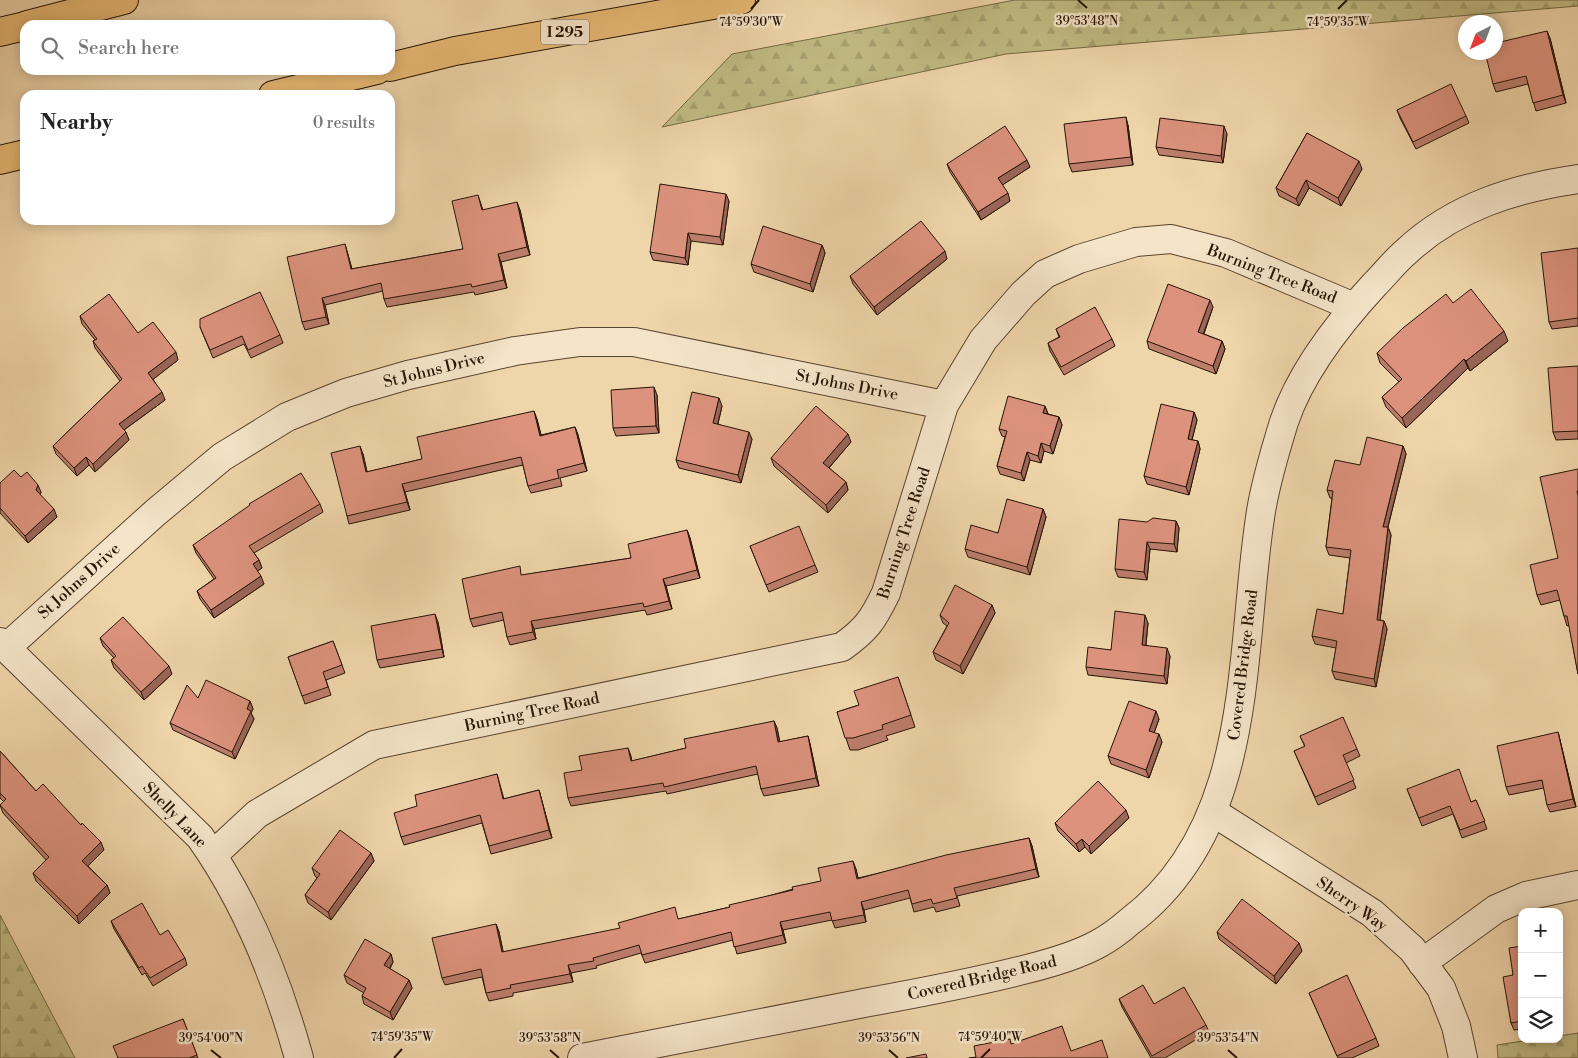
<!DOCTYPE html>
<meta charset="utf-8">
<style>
body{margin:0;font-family:"Libre Bodoni",serif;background:#f2f2f2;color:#222}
.controls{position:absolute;right:15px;bottom:15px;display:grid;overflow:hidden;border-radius:10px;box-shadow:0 2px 12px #0003}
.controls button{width:45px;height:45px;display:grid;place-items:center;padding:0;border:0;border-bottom:1px solid #e0e0e0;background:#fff;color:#222;font:25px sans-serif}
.compass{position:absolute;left:1458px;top:15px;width:45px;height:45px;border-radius:50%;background:#fff;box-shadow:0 2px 12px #0003;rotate:222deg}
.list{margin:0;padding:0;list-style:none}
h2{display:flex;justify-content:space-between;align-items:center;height:65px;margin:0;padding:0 20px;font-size:21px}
h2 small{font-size:16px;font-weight:400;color:#767676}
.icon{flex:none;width:28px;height:28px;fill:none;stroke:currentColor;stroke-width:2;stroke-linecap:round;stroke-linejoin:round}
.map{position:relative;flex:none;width:1578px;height:1058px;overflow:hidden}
.search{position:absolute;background:#fff;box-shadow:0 2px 12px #0003;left:20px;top:20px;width:375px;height:55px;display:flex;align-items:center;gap:12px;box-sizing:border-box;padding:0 18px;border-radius:15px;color:#767676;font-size:19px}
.panel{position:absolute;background:#fff;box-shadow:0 2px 12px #0003;left:20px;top:90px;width:375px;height:135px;border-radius:15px}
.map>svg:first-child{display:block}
.forest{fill:url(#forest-firs);stroke:#746844}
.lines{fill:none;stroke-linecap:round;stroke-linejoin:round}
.minor-casing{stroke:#58442e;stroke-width:30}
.motorway-casing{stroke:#261404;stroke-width:30}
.minor{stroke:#f5e4c8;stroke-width:28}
.motorway{stroke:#e8ba75;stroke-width:28}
.wall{fill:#bd7e6c;stroke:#261404}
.shaded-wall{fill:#9a6658;stroke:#261404}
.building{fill:#dc927d;stroke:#261404}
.ticks{fill:none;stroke:#261404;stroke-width:2}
.labels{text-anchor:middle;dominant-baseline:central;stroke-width:5;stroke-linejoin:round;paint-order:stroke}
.shield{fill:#f5e4c8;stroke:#64523f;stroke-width:1}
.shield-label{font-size:15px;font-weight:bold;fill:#261404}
.street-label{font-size:16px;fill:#261404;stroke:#f5e4c8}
.ticks-label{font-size:12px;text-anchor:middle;fill:#261404;stroke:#f5e4c8;stroke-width:5;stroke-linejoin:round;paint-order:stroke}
</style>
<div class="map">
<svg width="1578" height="1058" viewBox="0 0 1578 1058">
<defs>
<pattern id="forest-firs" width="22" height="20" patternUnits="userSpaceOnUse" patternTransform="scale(1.25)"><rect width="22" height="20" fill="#c1bb83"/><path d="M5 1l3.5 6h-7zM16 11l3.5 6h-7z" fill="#a6a070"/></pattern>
</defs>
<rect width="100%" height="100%" fill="#efd5aa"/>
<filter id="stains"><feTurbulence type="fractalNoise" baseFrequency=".004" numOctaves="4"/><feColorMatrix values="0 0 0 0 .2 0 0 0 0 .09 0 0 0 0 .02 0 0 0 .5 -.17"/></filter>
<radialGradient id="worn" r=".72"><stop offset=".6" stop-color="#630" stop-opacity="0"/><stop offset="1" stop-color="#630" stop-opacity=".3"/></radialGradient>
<g class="forest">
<polygon points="1015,0 1578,0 1578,6 1006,54 662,127 732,54"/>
<polygon points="0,915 75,1058 0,1058"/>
<polygon points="1578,1033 1578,1058 1498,1058 1497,1045 1536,1039 1559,1039 1559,1036"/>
</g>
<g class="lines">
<g class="minor-casing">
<g id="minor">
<path d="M0 642 200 837C246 902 278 982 299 1058"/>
<polyline points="6,648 155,513 222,457 287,417 346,393 408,375 515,351 580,342 634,342 944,405"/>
<polyline points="1213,812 1372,913 1412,949 1441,988 1456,1026 1463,1058"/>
<path d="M213 855 257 814 374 745 842 647C867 629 873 620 886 593L944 405 983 340 1023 294 1045 274 1079 259 1136 242 1171 239 1226 253 1354 307"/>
<polyline points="1422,963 1496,909 1526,896 1578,885"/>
<path d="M582 1058C676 1040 770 1022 864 1003 919 993 973 983 1027 969 1051 963 1076 956 1098 944 1109 938 1120 930 1129 922 1255 828 1239 656 1260 518 1264 488 1275 451 1284 422 1301 371 1339 323 1375 284 1386 273 1395 261 1407 251 1454 207 1515 188 1578 179"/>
</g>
</g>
<g class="motorway-casing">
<g id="motorway">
<polyline points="27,25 124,0"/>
<polyline points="0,32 25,26"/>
<polyline points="390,67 455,51 741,0"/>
<polyline points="273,95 377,70"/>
<polyline points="0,160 25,154"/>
</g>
</g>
<use href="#minor" class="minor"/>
<use href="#motorway" class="motorway"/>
</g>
<g class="wall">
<polygon points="1550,38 1566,103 1536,111 1528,84 1496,92 1493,84"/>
<polygon points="1397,110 1466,116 1469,123 1416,149 1400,118"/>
<polygon points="1128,125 1133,165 1072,172 1069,164"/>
<polygon points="1307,133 1362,169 1341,206 1309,188 1299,206 1279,196 1276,188"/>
<polygon points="1227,134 1223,163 1159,155 1156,147"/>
<polygon points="947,164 1030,167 1002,185 1010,201 981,220 950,172"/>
<polygon points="478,195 483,210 520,210 530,255 501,262 507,288 475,295 474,292 387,307 384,299 383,291 325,305 329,324 305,330 302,322 347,251 352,269 463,249"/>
<polygon points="729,201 723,245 691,241 688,265 653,260 650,252"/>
<polygon points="822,245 825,253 813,292 754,272 751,264"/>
<polygon points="1578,249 1578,326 1552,329 1549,322"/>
<polygon points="947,259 877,315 853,284 850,276"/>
<polygon points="1453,303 1508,341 1470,371 1468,368 1406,428 1386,407 1382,397 1399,382 1380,363 1377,353"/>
<polygon points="1213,307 1204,334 1222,341 1225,349 1216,374 1149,349 1147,341"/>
<polygon points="80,316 138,333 178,360 153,379 165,400 124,430 129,440 95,472 89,465 77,476 56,454 53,446 120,381 95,348 93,341 95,340 82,324"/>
<polygon points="200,327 280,335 283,343 251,358 244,344 213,358"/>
<polygon points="1056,329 1112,339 1115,346 1064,375 1050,351 1048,343 1059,337"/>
<polygon points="1578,366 1578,439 1556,440 1553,432"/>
<polygon points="657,395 659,433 616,436 613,428"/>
<polygon points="722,406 718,424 752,439 741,483 679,468 676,460"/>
<polygon points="1045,406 1048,414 1059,417 1062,425 1053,454 1044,451 1041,463 1030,460 1024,481 1000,474 997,466 1005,437 1002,436 999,429"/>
<polygon points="1194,412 1197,420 1192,440 1198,441 1200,449 1189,495 1147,484 1144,476"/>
<polygon points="537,419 541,435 575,427 578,435 587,471 560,478 562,486 531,493 528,486 523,465 405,492 410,510 349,524 347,516 363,454 367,472 422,459"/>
<polygon points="851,442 829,468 846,482 848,490 828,513 774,466 771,458"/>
<polygon points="1403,446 1406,454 1388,527 1391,535 1380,620 1384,621 1387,629 1376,687 1335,679 1332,671 1336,648 1315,644 1312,636 1343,614 1350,558 1329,555 1326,547 1332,498 1330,498 1327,490 1360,465"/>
<polygon points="1578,469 1578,674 1569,625 1567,626 1564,616 1560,600 1541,605 1537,595 1558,558"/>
<polygon points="21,477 41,492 40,495 57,517 28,543 0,513 0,483"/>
<polygon points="320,504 323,512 254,553 259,560 262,568 257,571 264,584 214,618 200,599 197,591 214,579 196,553 193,545"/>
<polygon points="1043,509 1046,517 1030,575 968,557 965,549"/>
<polygon points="1176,521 1179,528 1177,552 1150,549 1147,580 1118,577 1115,569 1147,522"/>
<polygon points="687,530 690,538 700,578 666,586 672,609 647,615 645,610 534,629 536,639 510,645 507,637 504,620 473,627 470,619 523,575 631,558"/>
<polygon points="750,546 815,565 818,572 769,592"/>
<polygon points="992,605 995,613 963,674 936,660 933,652 947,626 943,623 940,615"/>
<polygon points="438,622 444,657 380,668 377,660"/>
<polygon points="1148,623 1146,645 1170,656 1167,684 1088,675 1086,667"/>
<polygon points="100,638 172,674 144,700 114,668 111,660 114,658 103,646"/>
<polygon points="333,641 345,673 326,680 331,695 305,704 288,657"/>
<polygon points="898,677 915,727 886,736 888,740 858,750 850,750 837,712 859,705"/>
<polygon points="198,698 250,701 253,709 251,713 254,719 235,759 173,730 170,723"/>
<polygon points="1159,719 1154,733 1162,742 1149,778 1111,764 1108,756"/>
<polygon points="774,721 777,728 780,742 808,736 810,744 819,786 764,796 761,789 758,774 667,794 666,791 571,806 568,798 582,770 628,748 632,761 686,748"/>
<polygon points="1558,732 1560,740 1576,807 1550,812 1547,805 1544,788 1509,795 1506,787"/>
<polygon points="1300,736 1357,749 1360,756 1346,763 1356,788 1318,805 1294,751 1305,747"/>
<polygon points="0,751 36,791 104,850 88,866 107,885 110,893 79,924 36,881 33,873 46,860 3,813 0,805 4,802 0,798"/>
<polygon points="497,774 504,799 539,790 552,838 491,854 482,823 404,845 401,837 417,806"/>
<polygon points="1407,789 1471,802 1476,800 1487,829 1462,838 1453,814 1422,826"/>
<polygon points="1129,818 1091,854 1085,847 1079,852 1058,831 1055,823"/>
<polygon points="1029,838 1032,846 1039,877 957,896 960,906 936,912 934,907 914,912 910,898 864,910 866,922 835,928 832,920 783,930 786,943 737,954 733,940 645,963 641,953 596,966 597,968 571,973 573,982 513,993 513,996 489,1001 486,993 482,977 445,985 442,978 496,924 499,932 503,952 679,919 730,907 821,881 856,869 858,878"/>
<polygon points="371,853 374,861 331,920 308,903 305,895 317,878 315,876 312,868"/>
<polygon points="111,921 160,935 185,958 187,965 153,986 145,973 142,975 114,929"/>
<polygon points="1217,932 1302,951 1276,984 1219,939"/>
<polygon points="1522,946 1522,1029 1514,1030 1511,1023 1513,975"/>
<polygon points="391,954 393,962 390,969 409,980 412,988 393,1020 364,1004 362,996 364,993 347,983 344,975"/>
<polygon points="1309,993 1376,1038 1379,1046 1352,1058 1338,1058"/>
<polygon points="1119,999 1154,1004 1206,1025 1209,1032 1165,1058 1151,1058 1122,1007"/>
<polygon points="183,1019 198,1058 117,1058"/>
</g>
<g class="shaded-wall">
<polygon points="1547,31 1550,38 1566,103 1563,95"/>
<polygon points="1126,117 1128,125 1133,165 1131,157"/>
<polygon points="1224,126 1227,134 1223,163 1221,156"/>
<polygon points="1027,160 1030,167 1001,186 998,178"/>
<polygon points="1359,161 1362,169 1341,206 1338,198"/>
<polygon points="1306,180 1309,188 1299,206 1296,199"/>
<polygon points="1008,193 1010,201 981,220 978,212"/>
<polygon points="726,194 729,201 723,245 720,237"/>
<polygon points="517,202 520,210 530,255 527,247"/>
<polygon points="688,233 691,241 688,265 685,258"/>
<polygon points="345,244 347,251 354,277 351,269"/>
<polygon points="822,245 825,253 813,292 810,284"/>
<polygon points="945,251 947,259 877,315 874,307"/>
<polygon points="498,254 501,262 507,288 504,280"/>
<polygon points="322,298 325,305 329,324 326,317"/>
<polygon points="1210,300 1213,307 1201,340 1198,332"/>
<polygon points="1504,331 1508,341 1470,371 1466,361"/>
<polygon points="1222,341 1225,349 1216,374 1213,366"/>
<polygon points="176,352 178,360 151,381 148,373"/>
<polygon points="1464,359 1468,368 1406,428 1402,418"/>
<polygon points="654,387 657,395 659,433 656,426"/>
<polygon points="162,392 165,400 121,432 119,424"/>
<polygon points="719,398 722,406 716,431 713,423"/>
<polygon points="1045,406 1048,414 1043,413"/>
<polygon points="534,411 537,419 543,443 540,436"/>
<polygon points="1194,412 1197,420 1190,447 1188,439"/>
<polygon points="1059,417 1062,425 1053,454 1050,446"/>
<polygon points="575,427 578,435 587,471 584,463"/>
<polygon points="126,432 129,440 95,472 93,464"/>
<polygon points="749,432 752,439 741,483 738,475"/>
<polygon points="848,434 851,442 826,471 823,463"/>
<polygon points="1198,441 1200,449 1189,495 1186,487"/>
<polygon points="1041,443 1044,451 1041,463 1038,456"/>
<polygon points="360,446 363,454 369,480 366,472"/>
<polygon points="1403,446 1406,454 1386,534 1383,527"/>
<polygon points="1027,452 1030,460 1024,481 1021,473"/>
<polygon points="86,457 89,465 77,476 74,468"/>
<polygon points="846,482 848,490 828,513 826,505"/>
<polygon points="402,484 405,492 410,510 407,502"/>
<polygon points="38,485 41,492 39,498 36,490"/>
<polygon points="54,509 57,517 28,543 25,536"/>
<polygon points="1043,509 1046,517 1030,575 1027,567"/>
<polygon points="1176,521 1179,528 1177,552 1174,544"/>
<polygon points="1388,527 1391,535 1379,628 1377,620"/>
<polygon points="687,530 690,538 700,578 697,570"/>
<polygon points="1147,542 1150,549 1147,580 1144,572"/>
<polygon points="259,560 262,568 256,572 253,564"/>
<polygon points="261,576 264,584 214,618 211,610"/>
<polygon points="663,579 666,586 672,609 669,601"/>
<polygon points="992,605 995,613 963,674 960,666"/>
<polygon points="435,614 438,622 444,657 442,649"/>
<polygon points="1145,615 1148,623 1145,653 1142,645"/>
<polygon points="531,621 534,629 536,639 533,632"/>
<polygon points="1384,621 1387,629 1376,687 1374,679"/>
<polygon points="1167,648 1170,656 1167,684 1164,676"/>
<polygon points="169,666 172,674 144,700 141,692"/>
<polygon points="250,701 253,709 251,713 254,719 235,759 232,752 247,709"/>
<polygon points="1156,711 1159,719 1152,739 1149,731"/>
<polygon points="774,721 777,728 781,750 778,742"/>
<polygon points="1558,732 1560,740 1576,807 1573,799"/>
<polygon points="1159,734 1162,742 1149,778 1146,770"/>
<polygon points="808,736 810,744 819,786 816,778"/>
<polygon points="628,748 631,756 633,769 631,761"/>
<polygon points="539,790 541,798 552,838 549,830"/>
<polygon points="1126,810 1129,818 1091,854 1089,846"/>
<polygon points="1029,838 1032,846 1039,877 1036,869"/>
<polygon points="1082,839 1085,847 1079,852 1076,844"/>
<polygon points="101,842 104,850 85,869 82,861"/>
<polygon points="371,853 374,861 331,920 328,912"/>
<polygon points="853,861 856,869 860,887 857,879"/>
<polygon points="107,885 110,893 79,924 77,916"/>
<polygon points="861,902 864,910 866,922 864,915"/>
<polygon points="780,922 783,930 786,943 783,935"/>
<polygon points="496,924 499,932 505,960 502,952"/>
<polygon points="1299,943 1302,951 1276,984 1274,976"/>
<polygon points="391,954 393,962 387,973 384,965"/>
<polygon points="568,965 571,973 573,982 570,974"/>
<polygon points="409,980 412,988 393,1020 390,1012"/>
</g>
<g class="building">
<polygon points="1547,31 1563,95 1533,103 1526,76 1493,84 1485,52 1496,52 1496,43"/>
<polygon points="1451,84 1466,116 1413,142 1397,110"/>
<polygon points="1126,117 1131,157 1069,164 1064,124"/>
<polygon points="1160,118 1224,126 1221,156 1156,147"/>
<polygon points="1005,126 1027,160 998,178 1008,193 978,212 947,164"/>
<polygon points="1307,133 1359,161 1338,198 1306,180 1296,199 1276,188"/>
<polygon points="660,184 726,194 720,237 688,233 685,258 650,252"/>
<polygon points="478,195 482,210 517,202 527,247 498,254 504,280 472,287 471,284 384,299 381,283 322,298 326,317 302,322 287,257 345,244 351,269 463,249 452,201"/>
<polygon points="921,221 945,251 874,307 850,276"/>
<polygon points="763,226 822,245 810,284 751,264"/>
<polygon points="1578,248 1578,318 1549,322 1541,253"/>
<polygon points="1168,284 1210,300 1198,332 1222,341 1213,366 1147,341"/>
<polygon points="1471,289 1504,331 1466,361 1464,359 1402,418 1382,397 1402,379 1377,353 1403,328 1446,294 1453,303"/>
<polygon points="260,292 280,335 248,350 242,336 210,350 200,327 200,319"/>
<polygon points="109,294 138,333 153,322 176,352 148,373 162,392 119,424 126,432 93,464 86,457 74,468 53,446 122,379 93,341 97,339 80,316"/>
<polygon points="1095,307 1112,339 1061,367 1048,343 1060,337 1056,329"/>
<polygon points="1578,366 1578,431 1553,432 1548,368"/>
<polygon points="654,387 656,426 613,428 611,390"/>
<polygon points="692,392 719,398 713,423 749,432 738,475 676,460"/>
<polygon points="1008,396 1045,406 1043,413 1059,417 1050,446 1041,443 1038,456 1027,452 1021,473 997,466 1007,431 999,429"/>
<polygon points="1161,404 1194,412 1188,439 1198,441 1186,487 1144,476"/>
<polygon points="816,406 848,434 823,463 846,482 826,505 771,458"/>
<polygon points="534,411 540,436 575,427 584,463 557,470 559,478 528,486 521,457 402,484 407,502 347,516 331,453 360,446 366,472 422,459 417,437"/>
<polygon points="1367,437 1403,446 1383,527 1388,527 1377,620 1384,621 1374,679 1332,671 1337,641 1312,636 1317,609 1343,614 1351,550 1326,547 1333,491 1327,490 1335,460 1360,465"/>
<polygon points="1578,469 1578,491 1577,491 1578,496 1578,674 1567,616 1564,616 1557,590 1537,595 1530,565 1558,558 1540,477"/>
<polygon points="14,470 21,477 27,472 38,485 36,490 54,509 25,536 0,508 0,483"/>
<polygon points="301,473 320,504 249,546 259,560 253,564 261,576 211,610 197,591 216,578 193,545 250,505 249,504"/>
<polygon points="1007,499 1043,509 1027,567 965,549 971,525 998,533"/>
<polygon points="1153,518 1176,521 1174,544 1147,542 1144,572 1115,569 1119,519 1147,522"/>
<polygon points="799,526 815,565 766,585 750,546"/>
<polygon points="687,530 697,570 663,579 669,601 644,607 643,603 531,621 533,632 507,637 502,612 470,619 462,579 520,566 521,575 631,558 628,544"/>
<polygon points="955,585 992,605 960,666 933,652 949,623 940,615"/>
<polygon points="1115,611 1145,615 1142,645 1167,648 1164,676 1086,667 1088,647 1111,650"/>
<polygon points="435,614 442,649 377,660 371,626"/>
<polygon points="123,617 169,666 141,692 111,660 116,656 100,638"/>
<polygon points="333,641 342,665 323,672 328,687 302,696 288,657"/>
<polygon points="898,677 911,715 882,725 883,729 853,738 845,738 837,712 859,705 854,691"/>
<polygon points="206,680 250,701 247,709 251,711 232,752 170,723 187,685 198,698"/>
<polygon points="1129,701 1156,711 1149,731 1159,734 1146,770 1108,756"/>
<polygon points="1343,717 1357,749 1343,755 1354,780 1315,797 1294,751 1305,746 1300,736"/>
<polygon points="774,721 778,742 808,736 816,778 761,789 756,766 664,787 663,783 568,798 564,773 582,770 579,756 628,748 631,761 686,748 684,739"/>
<polygon points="1558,732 1573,799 1547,805 1542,780 1506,787 1497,746"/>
<polygon points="0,751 36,791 43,784 81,825 82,823 101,842 82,861 107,885 77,916 33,873 49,857 0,805 6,799 0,793"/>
<polygon points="1459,769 1471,802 1476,800 1485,821 1460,830 1450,806 1419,818 1407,789"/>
<polygon points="497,774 503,799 539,790 549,830 489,846 480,815 401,837 394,813 417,806 415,795"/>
<polygon points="1098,781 1126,810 1089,846 1082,839 1076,844 1055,823"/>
<polygon points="340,830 371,853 328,912 305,895 320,874 312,868"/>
<polygon points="1029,838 1036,869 954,888 957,898 933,904 931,899 912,904 908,890 861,902 864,915 832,921 830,912 780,922 783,935 734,947 731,932 642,955 639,945 593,958 594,961 568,965 570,974 510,985 511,988 486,993 481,969 442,978 432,938 496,924 502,952 620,928 618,923 675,907 678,919 730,907 729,905 793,890 792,887 821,881 818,868 853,861 857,879 946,855"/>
<polygon points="1242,899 1299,943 1274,976 1217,932"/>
<polygon points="142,903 160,935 168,930 185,958 150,978 142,966 139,968 111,921"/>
<polygon points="365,939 391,954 384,965 409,980 390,1012 362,996 366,988 344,975"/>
<polygon points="1522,946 1522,1021 1511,1023 1503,977 1513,975 1509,948"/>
<polygon points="1347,975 1376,1038 1337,1056 1309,993"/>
<polygon points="1143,985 1154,1004 1184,987 1206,1025 1152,1056 1119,999"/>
<polygon points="183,1019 197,1055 189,1058 118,1058 113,1046"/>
<polygon points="1062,1026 1071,1051 1102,1040 1108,1058 969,1058 976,1057 974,1046 1010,1039 1011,1044"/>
<polygon points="926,1054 927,1058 906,1058"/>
</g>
<path class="ticks" d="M1078 0 1087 8M751 9 759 0M1338 9 1347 0M211 1050 221 1058M550 1050 559 1058M889 1050 898 1058M1228 1050 1237 1058M394 1058 402 1049M981 1058 990 1049"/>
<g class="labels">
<rect class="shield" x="541" y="19.5" width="48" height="25" rx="4"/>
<g class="shield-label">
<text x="565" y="32">I 295</text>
</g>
<g class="street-label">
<text transform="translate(1272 274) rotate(21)">Burning Tree Road</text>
<text transform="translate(434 370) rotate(-14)">St Johns Drive</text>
<text transform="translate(847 385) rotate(11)">St Johns Drive</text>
<text transform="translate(904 533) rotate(-72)">Burning Tree Road</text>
<text transform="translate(79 581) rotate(-42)">St Johns Drive</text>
<text transform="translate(1243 665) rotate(-83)">Covered Bridge Road</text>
<text transform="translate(532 712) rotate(-12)">Burning Tree Road</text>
<text transform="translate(175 815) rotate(46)">Shelly Lane</text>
<text transform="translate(1352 904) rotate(35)">Sherry Way</text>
<text transform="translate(982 978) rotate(-13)">Covered Bridge Road</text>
</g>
</g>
<g class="ticks-label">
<text x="1087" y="25">39°53'48"N</text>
<text x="751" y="26">74°59'30"W</text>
<text x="1338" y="26">74°59'35"W</text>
<text x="402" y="1041">74°59'35"W</text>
<text x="990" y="1041">74°59'40"W</text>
<text x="211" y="1042">39°54'00"N</text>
<text x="550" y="1042">39°53'58"N</text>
<text x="889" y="1042">39°53'56"N</text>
<text x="1228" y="1042">39°53'54"N</text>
</g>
<rect width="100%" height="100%" filter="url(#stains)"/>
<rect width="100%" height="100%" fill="url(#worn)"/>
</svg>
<div class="controls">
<button>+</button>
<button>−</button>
<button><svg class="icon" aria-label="layers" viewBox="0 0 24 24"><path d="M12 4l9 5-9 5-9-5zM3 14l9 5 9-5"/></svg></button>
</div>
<svg class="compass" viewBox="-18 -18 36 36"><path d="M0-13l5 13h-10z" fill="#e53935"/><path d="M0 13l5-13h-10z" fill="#767676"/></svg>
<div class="search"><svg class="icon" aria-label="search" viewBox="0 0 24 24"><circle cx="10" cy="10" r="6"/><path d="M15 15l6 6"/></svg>Search here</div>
<section class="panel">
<h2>Nearby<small>0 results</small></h2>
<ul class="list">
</ul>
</section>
</div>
